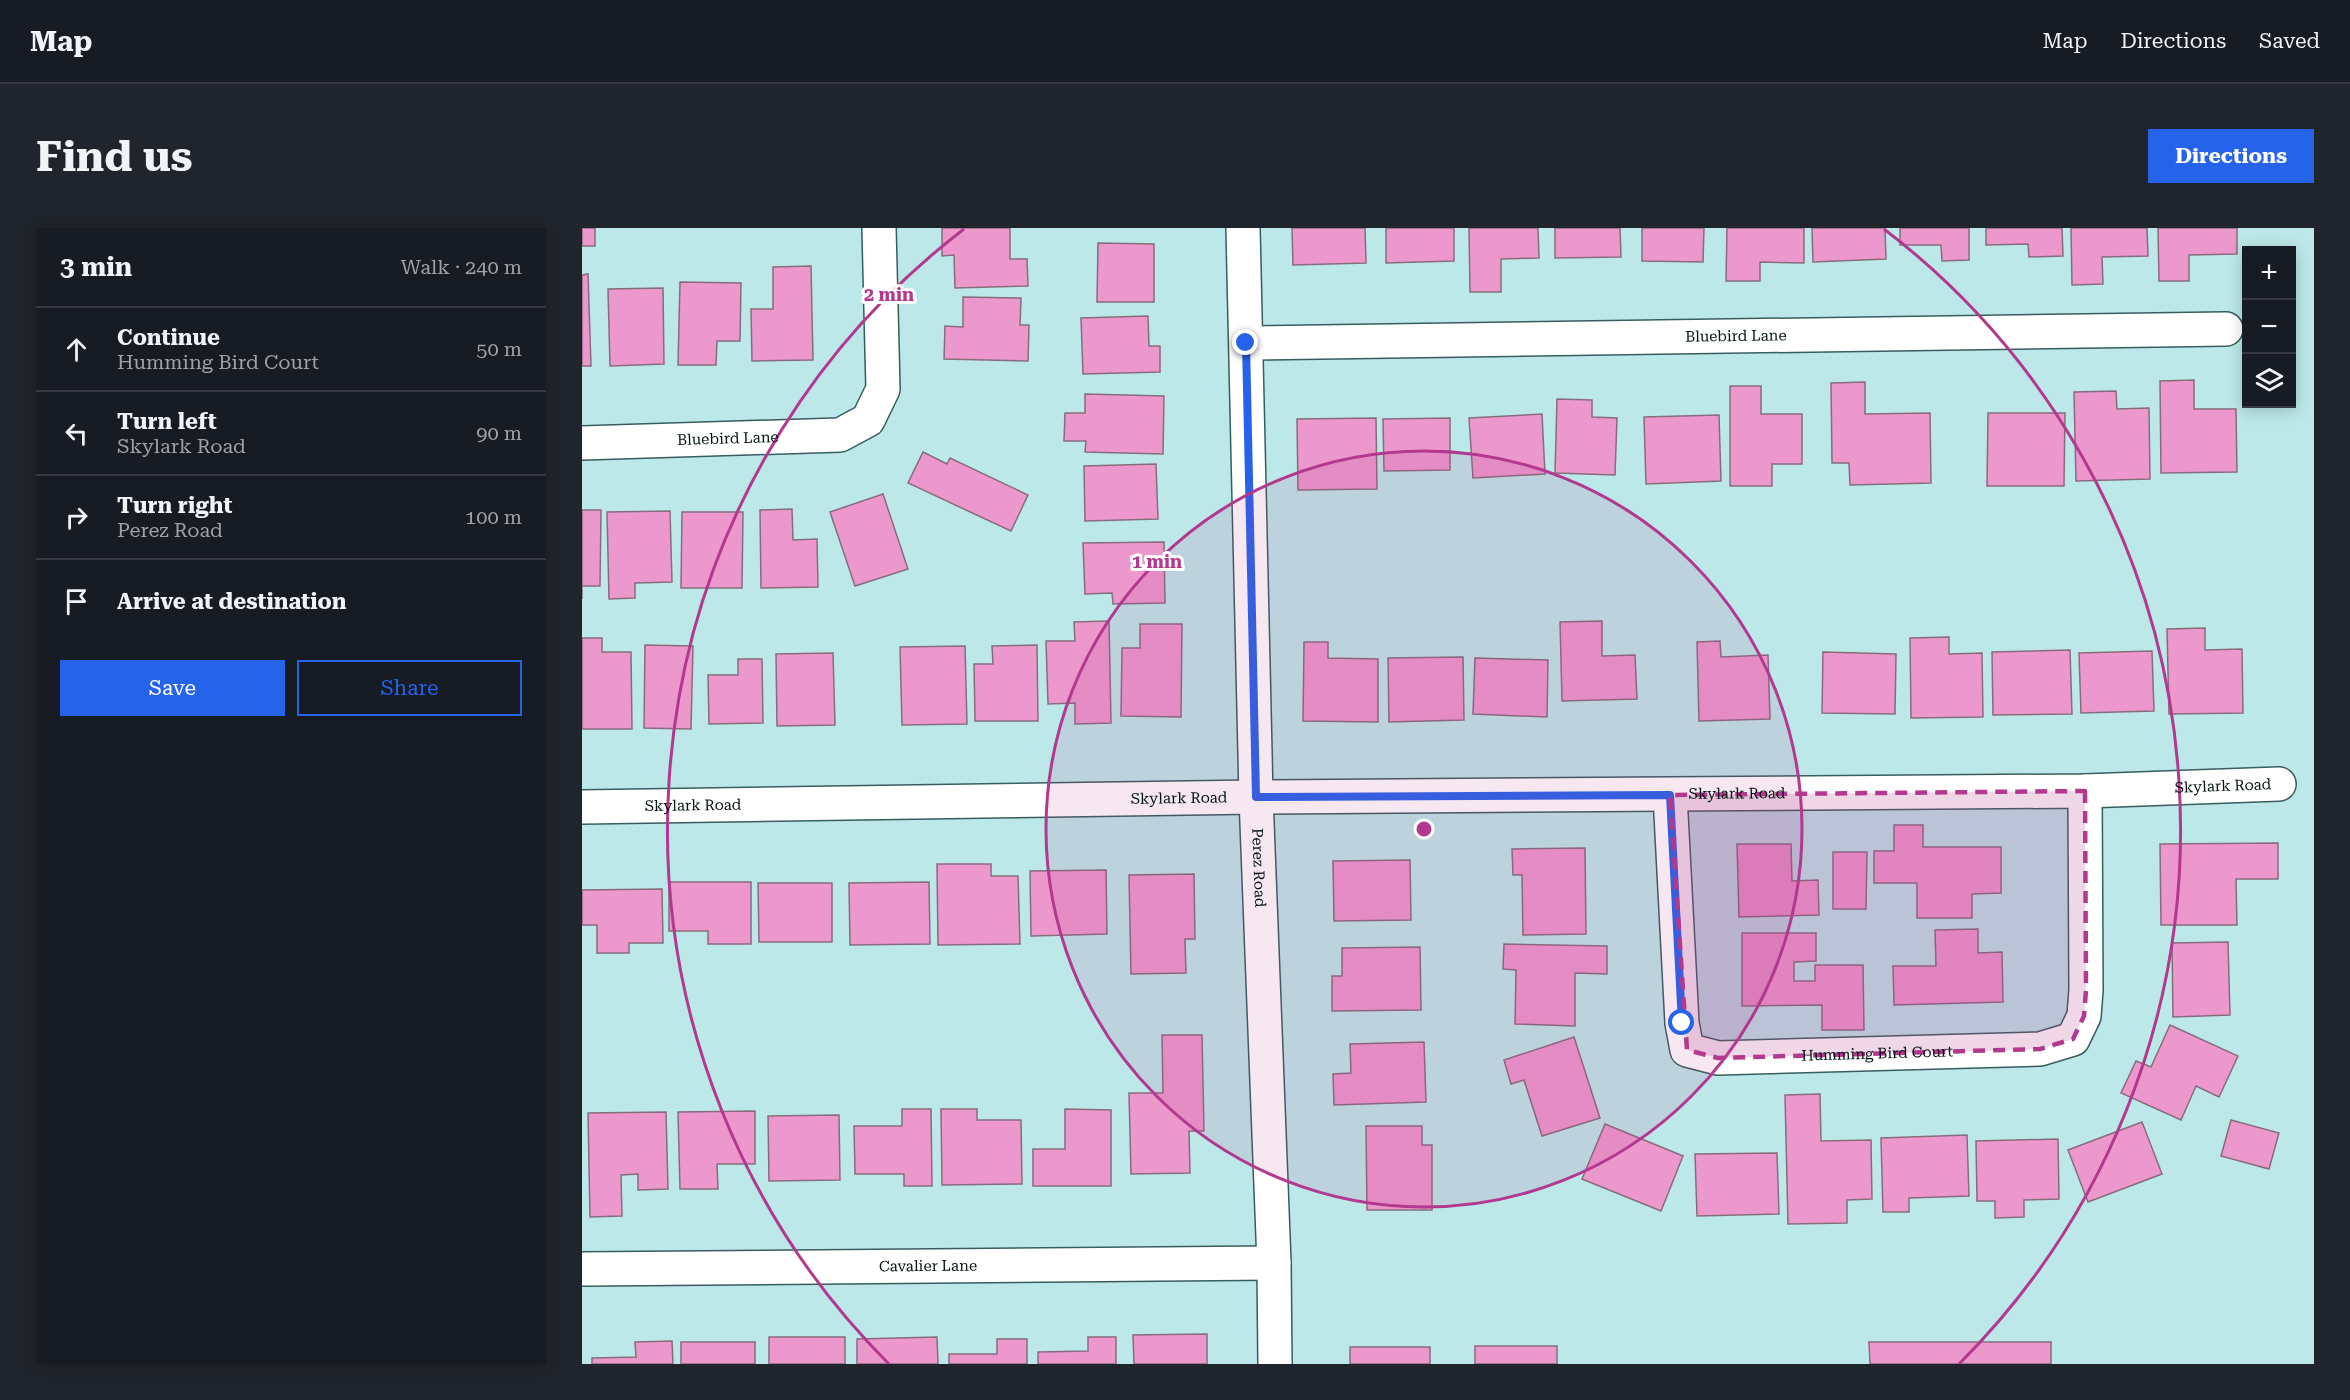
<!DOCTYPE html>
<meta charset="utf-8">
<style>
body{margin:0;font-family:"Roboto Serif",serif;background:#20242c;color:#f1f3f6}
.controls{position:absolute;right:18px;top:18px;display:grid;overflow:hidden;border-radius:0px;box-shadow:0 3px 15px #0003}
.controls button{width:54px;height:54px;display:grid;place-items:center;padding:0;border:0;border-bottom:2px solid #363941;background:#171b24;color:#f1f3f6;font:30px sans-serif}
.stop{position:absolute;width:18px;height:18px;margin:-14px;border:4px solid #2563eb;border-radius:50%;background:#fff}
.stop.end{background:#2563eb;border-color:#fff;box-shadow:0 2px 6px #0008}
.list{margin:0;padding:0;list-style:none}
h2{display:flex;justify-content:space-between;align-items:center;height:78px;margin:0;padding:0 24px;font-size:26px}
h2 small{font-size:20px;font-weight:400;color:#9ea1a6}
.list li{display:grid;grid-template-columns:39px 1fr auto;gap:18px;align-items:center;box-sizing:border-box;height:84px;padding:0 24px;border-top:2px solid #363941}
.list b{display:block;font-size:22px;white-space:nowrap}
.list p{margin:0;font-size:20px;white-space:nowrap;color:#9ea1a6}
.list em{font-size:20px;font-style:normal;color:#9ea1a6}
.actions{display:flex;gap:12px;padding:18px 24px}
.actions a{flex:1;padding:14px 0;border:2px solid #2563eb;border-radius:0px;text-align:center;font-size:21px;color:#2563eb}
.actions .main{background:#2563eb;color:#fff}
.icon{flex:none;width:33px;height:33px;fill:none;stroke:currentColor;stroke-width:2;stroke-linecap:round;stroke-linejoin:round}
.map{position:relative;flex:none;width:1732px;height:1136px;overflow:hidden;border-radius:0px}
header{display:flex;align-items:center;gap:36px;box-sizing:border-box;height:84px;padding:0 30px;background:#171b24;border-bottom:2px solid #363941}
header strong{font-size:28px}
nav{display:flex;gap:33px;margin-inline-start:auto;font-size:21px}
.intro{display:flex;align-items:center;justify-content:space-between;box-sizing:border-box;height:144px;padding:0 36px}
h1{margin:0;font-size:42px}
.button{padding:15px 27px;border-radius:0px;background:#2563eb;color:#fff;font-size:21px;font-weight:700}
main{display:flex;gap:36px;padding:0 36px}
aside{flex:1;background:#171b24;border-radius:0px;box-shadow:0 3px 15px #0003}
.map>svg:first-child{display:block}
.building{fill:#ed98cd;stroke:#886c7d;stroke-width:1.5}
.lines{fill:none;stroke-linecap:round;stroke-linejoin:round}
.minor-casing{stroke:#375d5e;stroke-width:36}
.minor{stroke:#fff;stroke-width:33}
.route{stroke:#2563eb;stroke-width:8}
.marked{fill:#b2398d;fill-opacity:0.2;stroke:#b2398d;stroke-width:4.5;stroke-dasharray:12 8;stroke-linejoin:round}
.ring{fill:none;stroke:#b2398d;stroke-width:3}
.labels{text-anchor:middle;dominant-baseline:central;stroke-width:6;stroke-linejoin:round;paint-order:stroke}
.street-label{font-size:15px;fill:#031212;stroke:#fff}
.centre{fill:#b2398d;stroke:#fff;stroke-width:3}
.ring-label{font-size:18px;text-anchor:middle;font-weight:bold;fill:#b2398d;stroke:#fff;stroke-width:6;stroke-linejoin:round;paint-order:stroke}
</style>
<header>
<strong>Map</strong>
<nav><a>Map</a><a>Directions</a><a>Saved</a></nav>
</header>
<div class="intro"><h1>Find us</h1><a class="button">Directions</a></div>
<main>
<aside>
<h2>3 min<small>Walk · 240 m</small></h2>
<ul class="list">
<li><svg class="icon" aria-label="ahead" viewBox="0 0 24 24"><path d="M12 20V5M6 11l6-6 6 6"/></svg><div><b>Continue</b><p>Humming Bird Court</p></div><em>50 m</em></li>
<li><svg class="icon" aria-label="left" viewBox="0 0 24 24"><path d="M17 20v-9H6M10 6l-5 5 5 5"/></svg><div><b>Turn left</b><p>Skylark Road</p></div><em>90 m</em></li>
<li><svg class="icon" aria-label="right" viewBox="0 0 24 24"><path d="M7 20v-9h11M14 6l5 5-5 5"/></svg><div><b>Turn right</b><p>Perez Road</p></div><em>100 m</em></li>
<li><svg class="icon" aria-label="arrive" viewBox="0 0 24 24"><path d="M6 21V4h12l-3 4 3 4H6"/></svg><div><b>Arrive at destination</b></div></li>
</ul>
<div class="actions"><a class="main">Save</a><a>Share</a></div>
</aside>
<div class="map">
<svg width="1732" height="1136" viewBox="0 0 1732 1136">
<rect width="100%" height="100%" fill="#bde8e9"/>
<g class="building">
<rect x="0" y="0" width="13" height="18"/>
<polygon points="360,0 428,0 428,31 445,31 446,58 373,60 372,27 360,28"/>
<polygon points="710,0 783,0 784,35 711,37"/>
<polygon points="804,0 872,0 872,33 804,35"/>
<polygon points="887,0 956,0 957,30 919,31 919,64 888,64"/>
<polygon points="973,0 1038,0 1039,29 973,30"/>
<polygon points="1060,0 1122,0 1121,34 1060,33"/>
<polygon points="1145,0 1222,0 1222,35 1178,34 1178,53 1144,53"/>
<polygon points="1230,0 1303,0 1304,31 1231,34"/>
<polygon points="1318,0 1387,0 1387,32 1360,33 1359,17 1318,17"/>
<polygon points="1404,0 1480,0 1481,28 1447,29 1446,16 1404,17"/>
<polygon points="1489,0 1565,0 1566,28 1520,29 1521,56 1490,57"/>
<polygon points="1576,0 1655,0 1655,26 1607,27 1607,53 1577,53"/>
<polygon points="516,15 572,16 572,74 515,74"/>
<polygon points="229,38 231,132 170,133 169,81 191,81 191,39"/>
<polygon points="6,46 9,138 0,138 0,47"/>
<polygon points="98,54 159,55 158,113 135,113 134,137 96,137"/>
<polygon points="81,60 82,136 28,138 26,61"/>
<polygon points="381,69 439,70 438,97 447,97 446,133 362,131 363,98 381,99"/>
<polygon points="566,88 567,118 578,118 578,144 501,146 499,90"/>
<polygon points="1612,152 1612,181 1654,181 1655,244 1579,245 1578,153"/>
<polygon points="1283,154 1283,186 1348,185 1349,255 1268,257 1267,235 1250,235 1249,155"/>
<polygon points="1148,158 1179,158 1179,186 1220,186 1220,236 1190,236 1190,258 1148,258"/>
<polygon points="1534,163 1535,181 1567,180 1568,251 1494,253 1492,164"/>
<polygon points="503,166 582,168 581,226 503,224 504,213 482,213 483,185 503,185"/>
<polygon points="975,171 1010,172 1010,189 1035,190 1033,247 973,245"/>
<polygon points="1406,185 1483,185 1482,258 1405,258"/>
<polygon points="960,186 963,246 891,250 887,190"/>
<polygon points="1137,187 1139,253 1064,256 1062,189"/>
<polygon points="794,190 795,261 716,262 715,191"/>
<polygon points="868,190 868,242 802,243 801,191"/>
<polygon points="341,224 365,236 368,230 446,267 429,303 326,255"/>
<polygon points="574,236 576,291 503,293 502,238"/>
<polygon points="301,266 326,341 273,358 248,284"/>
<polygon points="210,281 211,312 235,311 236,359 179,360 178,282"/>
<polygon points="0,282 19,282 18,358 0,358 0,371"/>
<polygon points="88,283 90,354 53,355 53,370 27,371 25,284"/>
<polygon points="100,284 161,284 160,360 99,360"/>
<polygon points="582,314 583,375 531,376 530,365 503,366 501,315"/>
<polygon points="527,393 529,495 493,496 493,475 466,476 464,413 493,413 492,394"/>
<polygon points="1020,393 1020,428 1053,427 1055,471 980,473 978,394"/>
<polygon points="558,396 600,396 599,489 539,488 540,420 558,420"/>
<polygon points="1623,400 1623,422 1660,421 1661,485 1587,486 1585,401"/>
<polygon points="1367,409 1367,426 1400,425 1401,489 1329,490 1328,410"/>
<polygon points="0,410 20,410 20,424 49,424 50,501 0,501"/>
<polygon points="1138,413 1139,429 1186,427 1188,491 1117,493 1115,414"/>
<polygon points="722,414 746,414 746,430 796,431 796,494 721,493"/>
<polygon points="63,417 111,418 109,501 62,500"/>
<polygon points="455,417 456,493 393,493 392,436 411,436 410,418"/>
<polygon points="383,418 385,496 320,497 318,419"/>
<polygon points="1488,422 1490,486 1411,487 1410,424"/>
<polygon points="1570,423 1572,483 1499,485 1497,425"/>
<polygon points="1241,424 1314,426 1313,486 1240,485"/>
<polygon points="251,425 253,497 195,498 194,426"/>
<polygon points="881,429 882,492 807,494 806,430"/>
<polygon points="893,430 966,432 965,489 891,486"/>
<polygon points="156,431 180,431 181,495 127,496 126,447 156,447"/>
<polygon points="1312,597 1341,597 1341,619 1419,619 1419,665 1390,666 1390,690 1335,690 1335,655 1292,655 1292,623 1312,623"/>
<polygon points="1696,615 1696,651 1654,651 1655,697 1579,697 1578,616"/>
<polygon points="1155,616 1209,616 1210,653 1236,652 1237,687 1157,689"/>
<polygon points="1003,620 1004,706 941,707 940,647 931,647 930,621"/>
<polygon points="1251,624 1285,624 1284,681 1251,681"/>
<polygon points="828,632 829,692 752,693 751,633"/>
<polygon points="355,636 409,636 409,648 436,648 438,716 356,717"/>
<polygon points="524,642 525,706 449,708 448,643"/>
<polygon points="612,646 613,711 603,711 604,745 549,746 547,647"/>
<polygon points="87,654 169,654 169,716 126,716 126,703 87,703"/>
<polygon points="347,654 348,716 268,717 267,655"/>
<polygon points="176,655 250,655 250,714 177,714"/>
<polygon points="80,661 81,715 47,715 47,725 15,725 15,697 0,697 0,662"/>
<polygon points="1396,701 1396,725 1420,724 1421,774 1312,777 1311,738 1354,738 1353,702"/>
<polygon points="1160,705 1234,705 1234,733 1212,734 1212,753 1233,753 1233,737 1281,737 1282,802 1240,802 1240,777 1160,778"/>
<polygon points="1646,714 1648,787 1591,789 1590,715"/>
<polygon points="922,716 1025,718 1025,746 993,745 993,798 933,796 934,742 921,741"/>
<polygon points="838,719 839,782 750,783 750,748 760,748 760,720"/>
<polygon points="1588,797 1656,828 1637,869 1614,858 1599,892 1539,865 1554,833 1569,839"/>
<polygon points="580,807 620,807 622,903 607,903 608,945 549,946 547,865 581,865"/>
<polygon points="992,809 1018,890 960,908 942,852 929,856 922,832"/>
<polygon points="842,814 844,874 752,877 751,846 769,845 768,816"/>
<polygon points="1238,866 1239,913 1289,912 1290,971 1265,972 1265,995 1206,996 1203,867"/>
<polygon points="320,881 349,881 350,958 322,958 322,946 273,946 272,898 320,898"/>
<polygon points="359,881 395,881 395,892 439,892 440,956 360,957"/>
<polygon points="483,881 529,882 529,958 451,958 451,921 483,921"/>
<polygon points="173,883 173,936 135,936 136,961 98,961 96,884"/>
<polygon points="84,884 86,961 56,962 56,946 39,947 40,988 8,989 6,885"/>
<polygon points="257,887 258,952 187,953 186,888"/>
<polygon points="1649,892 1697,905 1687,941 1639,928"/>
<polygon points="1560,894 1580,946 1506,974 1486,922"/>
<polygon points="1023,896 1101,928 1079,983 1000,951"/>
<polygon points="784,898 840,898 840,917 850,917 850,982 785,982"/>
<polygon points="1385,907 1387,968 1327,970 1327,984 1301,984 1299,910"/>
<polygon points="1476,911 1477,971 1442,972 1442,989 1413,990 1413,973 1395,973 1394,913"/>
<polygon points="1195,925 1197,986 1115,988 1113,926"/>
<polygon points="625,1106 625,1136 552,1136 551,1107"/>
<rect x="187" y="1109" width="76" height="27"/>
<polygon points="355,1109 356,1136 275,1136 275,1111"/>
<polygon points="506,1109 534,1109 534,1136 456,1136 456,1124 506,1123"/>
<polygon points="415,1111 445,1111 445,1136 367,1136 367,1126 415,1126"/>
<polygon points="90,1113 91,1136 10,1136 10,1130 54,1129 53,1114"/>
<rect x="99" y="1114" width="74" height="22"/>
<polygon points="1287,1114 1469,1114 1469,1136 1288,1136"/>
<rect x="893" y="1118" width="82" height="18"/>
<rect x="768" y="1119" width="80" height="17"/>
</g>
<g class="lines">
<g class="minor-casing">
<g id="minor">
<path id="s1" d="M661 0 674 569 692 1035 693 1136"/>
<path id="s2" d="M664 115 1644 101"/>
<path id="s3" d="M0 215 258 207 286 192 301 161 297 0"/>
<path id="s4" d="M1088 567 1100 795 1105 822 1136 830 1458 821 1491 811 1502 788 1504 762 1503 563"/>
<path id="s5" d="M0 579 674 569 1503 563 1697 556"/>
<path id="s6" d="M0 1041 692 1035"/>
</g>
</g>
<use href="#minor" class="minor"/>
</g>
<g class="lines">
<polyline class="route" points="664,115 674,569 1088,567 1100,795"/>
</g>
<path class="marked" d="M1503 563 1504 762 1502 788 1491 811 1458 821 1136 830 1105 822 1088 567Z"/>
<circle cx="842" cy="601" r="378" fill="#b2398d" fill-opacity=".12"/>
<g class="ring">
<circle cx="842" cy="601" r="378"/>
<path d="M307 1136A756 756 0 0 1 382 1M1302 1A756 756 0 0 1 1377 1136"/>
</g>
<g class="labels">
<g class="street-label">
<text stroke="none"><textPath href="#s2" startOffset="490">Bluebird Lane</textPath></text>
<text stroke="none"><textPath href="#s3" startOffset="146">Bluebird Lane</textPath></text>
<text stroke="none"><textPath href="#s5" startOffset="1641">Skylark Road</textPath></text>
<text stroke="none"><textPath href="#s5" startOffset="1155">Skylark Road</textPath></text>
<text stroke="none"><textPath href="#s5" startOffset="597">Skylark Road</textPath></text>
<text stroke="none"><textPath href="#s5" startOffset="111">Skylark Road</textPath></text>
<text stroke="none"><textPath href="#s1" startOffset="640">Perez Road</textPath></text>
<text stroke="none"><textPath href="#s4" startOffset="447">Humming Bird Court</textPath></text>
<text stroke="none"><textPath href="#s6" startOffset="346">Cavalier Lane</textPath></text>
</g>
</g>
<circle cx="842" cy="601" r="9" class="centre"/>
<g class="ring-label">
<text x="307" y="73">2 min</text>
<text x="575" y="340">1 min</text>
</g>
</svg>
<div class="controls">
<button>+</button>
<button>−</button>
<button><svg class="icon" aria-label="layers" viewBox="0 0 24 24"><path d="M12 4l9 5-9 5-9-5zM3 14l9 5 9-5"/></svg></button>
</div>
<div class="stop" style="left:1100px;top:795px"></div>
<div class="stop end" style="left:664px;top:115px"></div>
</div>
</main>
